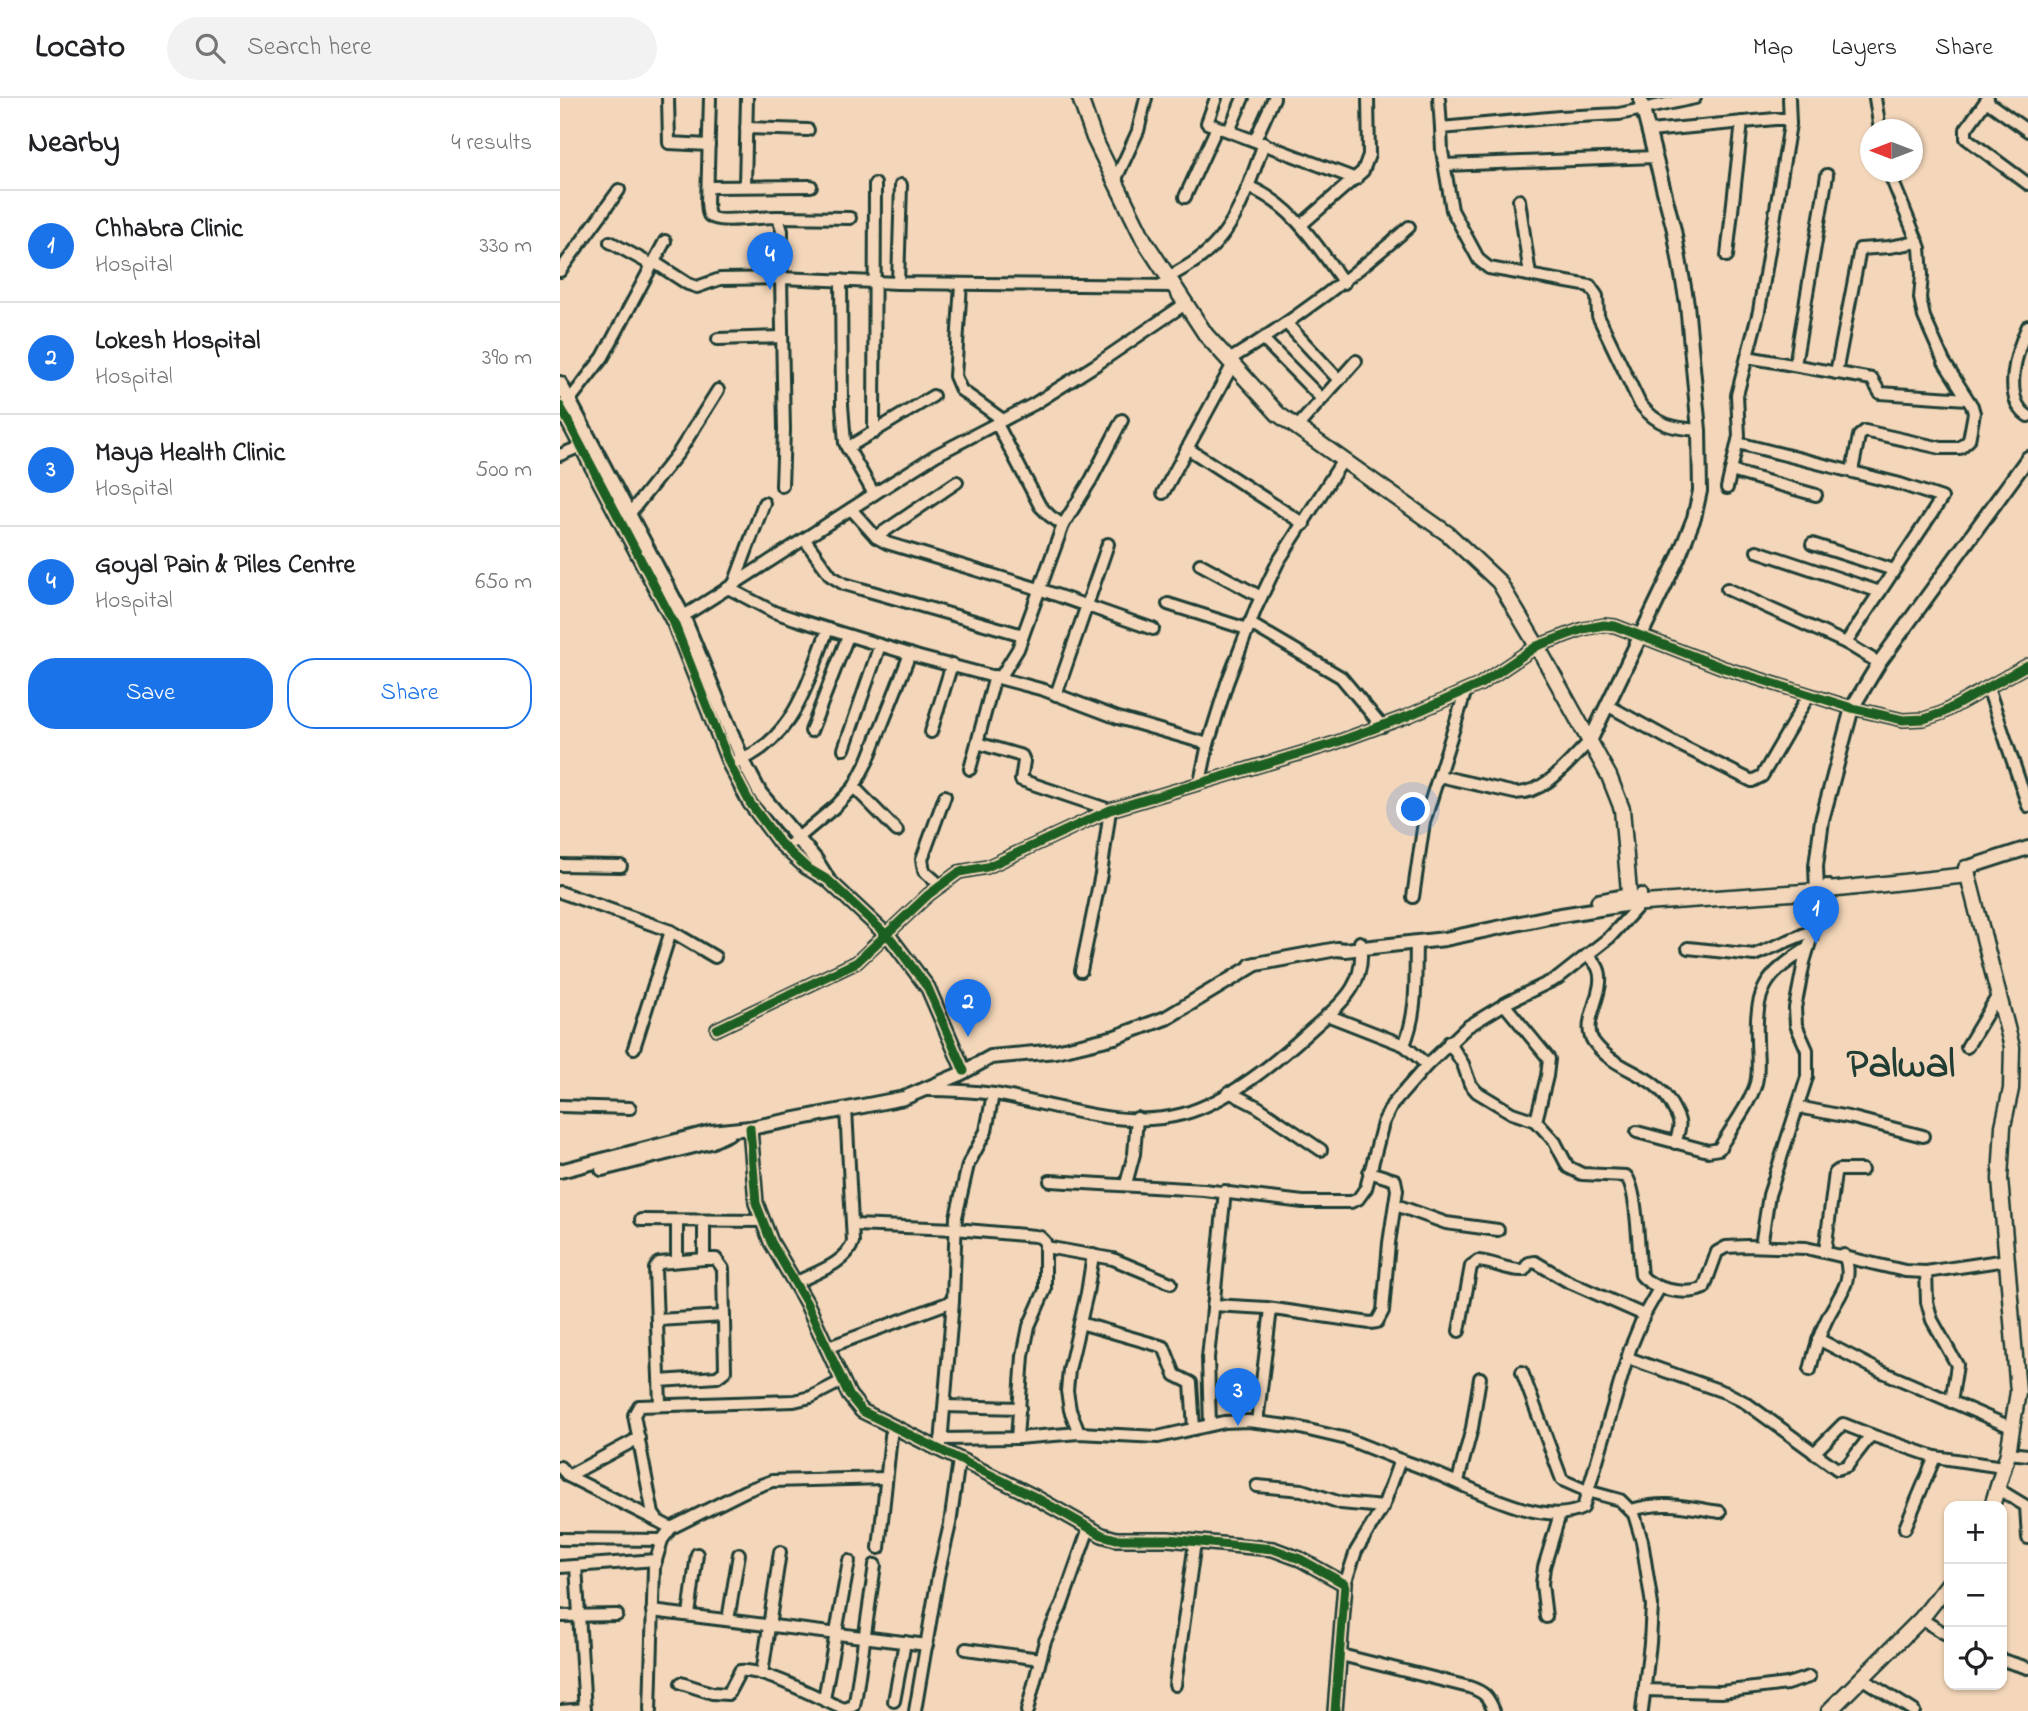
<!DOCTYPE html>
<meta charset="utf-8">
<style>
body{margin:0;font-family:"Indie Flower",sans-serif;background:#f2f2f2;color:#202124}
.controls{position:absolute;right:21px;bottom:21px;display:grid;overflow:hidden;border-radius:14px;box-shadow:0 2px 5px #0004}
.controls button{width:63px;height:63px;display:grid;place-items:center;padding:0;border:0;border-bottom:2px solid #e0e0e0;background:#fff;color:#202124;font:35px sans-serif}
.compass{position:absolute;left:1300px;top:21px;width:63px;height:63px;border-radius:50%;background:#fff;box-shadow:0 2px 5px #0004;rotate:270deg}
.you{position:absolute;left:854px;top:712px;width:24px;height:24px;margin:-18px;border:5px solid #fff;border-radius:50%;background:#1a73e8;box-shadow:0 0 0 10px #1a73e833}
.badge{display:grid;place-items:center;width:46px;height:46px;border-radius:50%;background:#1a73e8;color:#fff;font-size:23px;font-weight:700}
.pin{position:absolute;translate:-50% -58px;filter:drop-shadow(0 2px 4px #0008)}
.pin::after{content:'';position:absolute;top:37px;width:24px;height:21px;background:inherit;clip-path:polygon(0 0,100% 0,50% 100%)}
.list{margin:0;padding:0;list-style:none}
h2{display:flex;justify-content:space-between;align-items:center;height:91px;margin:0;padding:0 28px;font-size:30px}
h2 small{font-size:23px;font-weight:400;color:#757577}
.list li{display:grid;grid-template-columns:46px 1fr auto;gap:21px;align-items:center;box-sizing:border-box;height:112px;padding:0 28px;border-top:2px solid #e0e0e0}
.list b{display:block;font-size:26px;white-space:nowrap}
.list p{margin:0;font-size:23px;white-space:nowrap;color:#757577}
.list em{font-size:23px;font-style:normal;color:#757577}
.actions{display:flex;gap:14px;padding:21px 28px}
.actions a{flex:1;padding:16px 0;border:2px solid #1a73e8;border-radius:28px;text-align:center;font-size:24px;color:#1a73e8}
.actions .main{background:#1a73e8;color:#fff}
.icon{flex:none;width:38px;height:38px;fill:none;stroke:currentColor;stroke-width:2;stroke-linecap:round;stroke-linejoin:round}
.map{position:relative;flex:none;width:1468px;height:1613px;overflow:hidden}
header{display:flex;align-items:center;gap:42px;box-sizing:border-box;height:98px;padding:0 35px;background:#fff;border-bottom:2px solid #e0e0e0}
header strong{font-size:33px}
nav{display:flex;gap:38px;margin-inline-start:auto;font-size:24px}
.search{width:490px;height:63px;background:#f2f2f2;display:flex;align-items:center;gap:18px;box-sizing:border-box;padding:0 24px;border-radius:38px;color:#757577;font-size:26px}
main{display:flex}
aside{flex:1;background:#fff}
.map>svg:first-child{display:block}
.lines{fill:none;stroke-linecap:round;stroke-linejoin:round}
.minor-casing{stroke:#1f3d34;stroke-width:16}
.tertiary-casing{stroke:#1f3d34;stroke-width:18}
.secondary-casing{stroke:#1f3d34;stroke-width:19}
.minor{stroke:#f4d7ba;stroke-width:10}
.tertiary{stroke:#f4d7ba;stroke-width:12}
.secondary{stroke:#f4d7ba;stroke-width:14}
.cycleway-casing{stroke:#f4d7ba;stroke-width:13}
.cycleway{stroke:#1b5e20;stroke-width:9}
.labels{text-anchor:middle;dominant-baseline:central;stroke-width:7;stroke-linejoin:round;paint-order:stroke}
.town-label{font-size:42px;font-weight:bold;fill:#1f3d34;stroke:#f4d7ba}
</style>
<header>
<strong>Locato</strong>
<div class="search"><svg class="icon" aria-label="search" viewBox="0 0 24 24"><circle cx="10" cy="10" r="6"/><path d="M15 15l6 6"/></svg>Search here</div>
<nav><a>Map</a><a>Layers</a><a>Share</a></nav>
</header>
<main>
<aside>
<h2>Nearby<small>4 results</small></h2>
<ul class="list">
<li><span class="badge">1</span><div><b>Chhabra Clinic</b><p>Hospital</p></div><em>330 m</em></li>
<li><span class="badge">2</span><div><b>Lokesh Hospital</b><p>Hospital</p></div><em>390 m</em></li>
<li><span class="badge">3</span><div><b>Maya Health Clinic</b><p>Hospital</p></div><em>500 m</em></li>
<li><span class="badge">4</span><div><b>Goyal Pain &amp; Piles Centre</b><p>Hospital</p></div><em>650 m</em></li>
</ul>
<div class="actions"><a class="main">Save</a><a>Share</a></div>
</aside>
<div class="map">
<svg width="1468" height="1613" viewBox="0 0 1468 1613">
<rect width="100%" height="100%" fill="#f4d7ba"/>
<filter id="ink" filterUnits="userSpaceOnUse"><feTurbulence type="fractalNoise" baseFrequency=".0143" numOctaves="2"/><feDisplacementMap in="SourceGraphic" scale="14" xChannelSelector="R" yChannelSelector="G"/><feConvolveMatrix kernelMatrix="1 2 1 2 8 2 1 2 1" color-interpolation-filters="sRGB"/></filter>
<g filter="url(#ink)">
<g class="lines">
<g class="minor-casing">
<g id="minor">
<polyline points="108,0 109,45 149,47"/>
<path d="M150 0 147 105C148 109 147 113 149 117 155 127 206 118 218 119L222 133 221 180 338 185 614 188"/>
<polyline points="656,0 647,25 796,81"/>
<polyline points="879,0 881,30"/>
<path d="M1135 0 1059 16 1000 19 881 30 882 53 892 112 919 162 929 170 1030 188 1037 198 1038 218 1080 306C1098 328 1112 330 1139 332"/>
<polyline points="1229,0 1230,26"/>
<polyline points="1315,0 1320,32"/>
<polyline points="1428,0 1406,31 1406,40 1468,86"/>
<polyline points="1426,3 1468,33"/>
<polyline points="186,30 248,32"/>
<polyline points="669,33 683,0"/>
<polyline points="1090,33 1215,21 1225,21 1230,26 1199,213 1177,297 1179,338 1167,390"/>
<polyline points="695,42 714,0"/>
<polyline points="885,67 1095,59"/>
<polyline points="555,83 578,33 586,0"/>
<polyline points="185,88 187,0"/>
<polyline points="148,89 251,88"/>
<path d="M689 89C733 107 757 148 784 185"/>
<polyline points="625,99 657,29"/>
<polyline points="959,102 970,177"/>
<polyline points="218,119 290,120"/>
<polyline points="741,127 803,73 809,57 808,0"/>
<polyline points="50,144 92,167"/>
<polyline points="1167,158 1182,24"/>
<polyline points="94,164 128,186 137,189 160,181 221,180 224,332 222,388"/>
<polyline points="0,173 59,92"/>
<path d="M609 179C619 173 631 167 641 159 676 133 690 84 704 45"/>
<polyline points="281,182 282,307 285,345 314,396 376,357 474,306 537,266 625,206"/>
<polyline points="338,185 341,87"/>
<polyline points="401,186 395,278 401,292 443,322"/>
<polyline points="727,226 779,282"/>
<path d="M1468 228C1457 251 1441 301 1468 318"/>
<polyline points="158,241 222,239"/>
<polyline points="703,241 762,301"/>
<polyline points="1187,259 1312,281 1320,295 1407,301"/>
<path d="M669 262C735 222 791 180 849 129"/>
<polyline points="1235,267 1267,77"/>
<polyline points="1276,275 1300,151 1329,149 1358,144"/>
<polyline points="9,303 43,259 105,143"/>
<polyline points="437,326 480,408 490,418 503,427 458,551 440,580"/>
<polyline points="737,329 796,263"/>
<polyline points="314,335 315,86"/>
<polyline points="1178,345 1340,386 1382,400 1286,545"/>
<polyline points="287,350 373,298"/>
<polyline points="627,350 744,426"/>
<polyline points="0,357 26,346"/>
<polyline points="1171,373 1256,397"/>
<polyline points="1292,373 1299,338 1305,333 1381,350 1400,350 1409,342 1414,315 1412,308 1384,264 1364,219 1360,200 1362,177 1360,150 1329,74"/>
<polyline points="603,395 673,266"/>
<polyline points="291,411 316,439 327,445 479,491 593,531"/>
<polyline points="66,420 119,354 158,292"/>
<polyline points="503,427 531,382 562,322"/>
<polyline points="316,439 397,384"/>
<polyline points="245,442 271,478 284,486 463,537"/>
<polyline points="1252,446 1334,472"/>
<polyline points="1197,453 1320,494"/>
<polyline points="640,466 701,499"/>
<polyline points="174,486 204,405"/>
<polyline points="168,490 314,396"/>
<polyline points="1167,491 1286,545 1319,565"/>
<polyline points="608,506 687,531"/>
<polyline points="119,521 168,490 214,514 235,521 359,559 484,592 558,620 648,646"/>
<polyline points="689,525 781,579 822,628"/>
<polyline points="1428,590 1468,708"/>
<polyline points="496,597 548,446"/>
<polyline points="1047,607 1116,645 1192,683 1202,678 1249,597"/>
<polyline points="251,633 288,538"/>
<polyline points="371,634 392,566"/>
<polyline points="417,645 462,658 464,663 461,682 550,712 541,776 521,873"/>
<polyline points="284,651 320,547"/>
<path d="M170 667C234 644 246 588 268 531"/>
<polyline points="410,671 435,578"/>
<path d="M879 678 955 695C987 695 1008 664 1030 643"/>
<polyline points="640,684 648,646 667,585 696,510 718,464 783,362"/>
<polyline points="294,689 337,733"/>
<polyline points="226,750 276,708 294,689 308,662 350,556"/>
<polyline points="0,767 61,768"/>
<polyline points="380,787 364,773 362,761 385,698"/>
<polyline points="0,794 111,833 155,859"/>
<polyline points="853,799 864,724 905,595"/>
<polyline points="1128,850 1194,857 1254,832"/>
<path d="M1027 857C1031 861 1036 865 1038 870 1048 891 1020 924 1033 943 1056 975 1093 973 1111 1006 1121 1024 1122 1025 1115 1045"/>
<polyline points="944,906 989,961 987,978 976,1023"/>
<polyline points="767,917 844,947 867,967"/>
<polyline points="157,931 297,864 368,797 399,774 427,769 550,712 772,646 848,618 919,587 977,548 1023,531 1044,527 1055,528 1164,570 1292,610 1343,622 1364,621 1382,615 1468,567"/>
<path d="M889 944 903 966 910 986 917 994 952 1015 976 1023 995 1044 1008 1069 1022 1076 1066 1078C1078 1092 1078 1154 1081 1177 1093 1192 1127 1198 1144 1190L1157 1154 1166 1149 1187 1148 1246 1150 1345 1173 1366 1174 1446 1162"/>
<path d="M844 947C858 914 855 880 856 845"/>
<polyline points="1407,949 1438,897"/>
<polyline points="74,950 111,833"/>
<path d="M365 992C388 992 412 993 434 996 497 1006 559 1033 623 1016 670 1003 717 963 752 931 781 905 807 888 800 844"/>
<polyline points="669,994 698,1009 761,1052"/>
<polyline points="0,1008 70,1010"/>
<polyline points="1238,1009 1293,1020 1363,1038"/>
<path d="M1077 1034 1148 1053 1159 1051C1170 1032 1195 999 1197 980 1199 967 1197 954 1197 942 1195 890 1206 877 1248 850"/>
<polyline points="490,1083 644,1092 743,1104 791,1104 798,1101 806,1090 823,1025 832,1007 867,967 907,929 948,904 998,880 1050,839 1080,806 1081,796"/>
<polyline points="566,1086 574,1056 577,1020"/>
<polyline points="836,1107 886,1125 938,1132"/>
<polyline points="81,1122 203,1123"/>
<polyline points="294,1127 395,1131 475,1138 480,1139 485,1144 485,1192 469,1228 463,1258 457,1340"/>
<polyline points="1201,1148 1209,1097 1247,979 1247,952 1236,927 1235,910 1244,864 1267,787"/>
<polyline points="486,1149 553,1161 611,1185"/>
<polyline points="1265,1153 1275,1075 1279,1072 1302,1072"/>
<polyline points="117,1163 117,1123"/>
<polyline points="1366,1174 1367,1204 1372,1222 1397,1267 1391,1304"/>
<path d="M235 1185C254 1175 286 1166 293 1144L286 1011"/>
<polyline points="653,1207 707,1210 810,1225 817,1224 823,1213 829,1145 837,1092 835,1082 809,1074"/>
<polyline points="98,1222 164,1218"/>
<polyline points="520,1225 604,1249 615,1277 631,1285 634,1331"/>
<path d="M899 1233 911 1168 918 1163C934 1164 948 1173 964 1172L969 1165 975 1164 1007 1183 1084 1217"/>
<polyline points="1258,1241 1318,1272 1453,1330"/>
<polyline points="266,1250 393,1203"/>
<polyline points="1068,1260 1167,1295 1186,1305 1277,1371 1287,1368 1311,1337 1375,1359 1443,1369"/>
<path d="M1250 1272C1254 1255 1258 1239 1266 1223 1276 1200 1296 1184 1284 1157"/>
<polyline points="962,1274 1002,1382 1027,1393 1060,1402 1074,1416 1082,1443 1092,1507 1090,1545 1082,1613"/>
<polyline points="100,1283 157,1279 165,1273 163,1171 156,1161 144,1161"/>
<polyline points="100,1306 95,1171 99,1165 144,1161 144,1123"/>
<polyline points="385,1308 460,1310"/>
<polyline points="697,1324 711,1211"/>
<polyline points="650,1327 648,1260 665,1093"/>
<polyline points="519,1335 510,1312 507,1293 509,1272 527,1195 533,1157"/>
<polyline points="381,1341 457,1340 519,1335 598,1339 664,1324 688,1323 736,1329 787,1341 840,1362"/>
<polyline points="381,1346 393,1203 396,1119 408,1067 426,1033 433,996"/>
<polyline points="1254,1355 1283,1326 1311,1337"/>
<polyline points="1448,1355 1468,1357"/>
<polyline points="0,1369 8,1378 96,1422"/>
<polyline points="8,1378 79,1340"/>
<polyline points="898,1383 912,1330 920,1280"/>
<polyline points="697,1388 742,1392 781,1405 823,1409"/>
<polyline points="1438,1391 1466,1408 1468,1440"/>
<path d="M1071 1412C1106 1402 1126 1409 1160 1414"/>
<polyline points="111,1430 98,1423 93,1416 74,1317 79,1308 234,1303 251,1299 282,1283"/>
<polyline points="1345,1430 1375,1359"/>
<polyline points="0,1441 102,1442"/>
<polyline points="319,1450 332,1329"/>
<polyline points="16,1468 25,1613"/>
<polyline points="0,1469 96,1462"/>
<path d="M785 1486 796 1453 823 1409 840 1362C889 1375 976 1434 1023 1410L1070 1251 1084 1217 1100 1189"/>
<polyline points="92,1513 367,1547"/>
<polyline points="129,1517 137,1456"/>
<polyline points="0,1518 57,1517"/>
<polyline points="986,1519 982,1486 984,1469 1000,1416"/>
<polyline points="1361,1521 1389,1538"/>
<polyline points="168,1522 179,1456"/>
<polyline points="406,1551 480,1561"/>
<path d="M781 1557 909 1589C924 1594 928 1598 934 1613"/>
<polyline points="1442,1562 1468,1570"/>
<polyline points="202,1576 220,1454"/>
<polyline points="1301,1580 1354,1613"/>
<path d="M121 1585 152 1595 168 1596 180 1573C204 1570 261 1602 284 1611L294 1608 296 1598 315 1467"/>
<polyline points="615,1587 635,1444"/>
<polyline points="1084,1592 1161,1594 1227,1586 1249,1579"/>
<polyline points="264,1601 289,1463"/>
<polyline points="334,1603 345,1544"/>
<polyline points="0,1613 25,1611"/>
<polyline points="90,1613 94,1469 102,1442 111,1430 185,1393 212,1383 326,1380"/>
<polyline points="355,1613 378,1478 390,1426 399,1362"/>
<polyline points="467,1613 485,1543 501,1509 529,1430"/>
</g>
</g>
<g class="tertiary-casing">
<g id="tertiary">
<polyline points="0,285 123,518 183,663 200,695 256,762 266,778"/>
<polyline points="0,308 114,525 170,667 190,705 220,745 246,769 268,782 332,842 368,890 404,973"/>
<polyline points="1030,643 1118,460 1134,420 1140,393 1139,332 1127,206 1114,132 1080,0"/>
<polyline points="1406,770 1468,750"/>
<polyline points="1257,794 1256,768 1262,722 1292,610 1319,565 1468,360"/>
<polyline points="1038,803 1070,797"/>
<polyline points="691,867 777,851 785,852 885,841 989,819 1070,806"/>
<polyline points="190,1030 196,1105 211,1144 246,1204 289,1297 302,1313 475,1399 542,1437 556,1441 608,1441 713,1451 740,1461 785,1486 775,1613"/>
<polyline points="42,1071 150,1044 169,1035"/>
<polyline points="0,1073 151,1034 190,1030 344,1000 398,977 431,959 496,953 555,939 606,920 696,866"/>
</g>
</g>
<g class="secondary-casing">
<g id="secondary">
<polyline points="520,0 534,40 584,142 646,237 718,316 888,436 939,484 977,548 1049,678 1062,711 1070,806 1259,793 1408,777"/>
<polyline points="1406,770 1452,949 1451,991 1443,1028 1440,1081 1458,1294 1448,1355 1432,1408"/>
<polyline points="1269,1613 1361,1521 1389,1485"/>
</g>
</g>
<use href="#minor" class="minor"/>
<use href="#tertiary" class="tertiary"/>
<use href="#secondary" class="secondary"/>
<g class="cycleway-casing">
<g id="cycleway">
<polyline points="0,308 114,525 170,667 190,705 220,745 246,769 268,782 332,842 368,890 404,973"/>
<polyline points="157,931 297,864 368,797 399,774 427,769 550,712 772,646 848,618 919,587 977,548 1023,531 1044,527 1055,528 1164,570 1292,610 1343,622 1364,621 1382,615 1468,567"/>
<polyline points="190,1030 196,1105 211,1144 246,1204 289,1297 302,1313 475,1399 542,1437 556,1441 608,1441 713,1451 740,1461 785,1486 775,1613"/>
</g>
</g>
<use href="#cycleway" class="cycleway"/>
</g>
</g>
<g class="labels">
<g class="town-label">
<text x="1341" y="967">Palwal</text>
</g>
</g>
</svg>
<div class="controls">
<button>+</button>
<button>−</button>
<button><svg class="icon" aria-label="locate" viewBox="0 0 24 24"><circle cx="12" cy="12" r="6"/><path d="M12 2v4M12 18v4M2 12h4M18 12h4"/></svg></button>
</div>
<svg class="compass" viewBox="-18 -18 36 36"><path d="M0-13l5 13h-10z" fill="#e53935"/><path d="M0 13l5-13h-10z" fill="#757577"/></svg>
<div class="you"></div>
<div class="pin badge" style="left:1256px;top:846px">1</div>
<div class="pin badge" style="left:408px;top:939px">2</div>
<div class="pin badge" style="left:678px;top:1328px">3</div>
<div class="pin badge" style="left:210px;top:192px">4</div>
</div>
</main>
